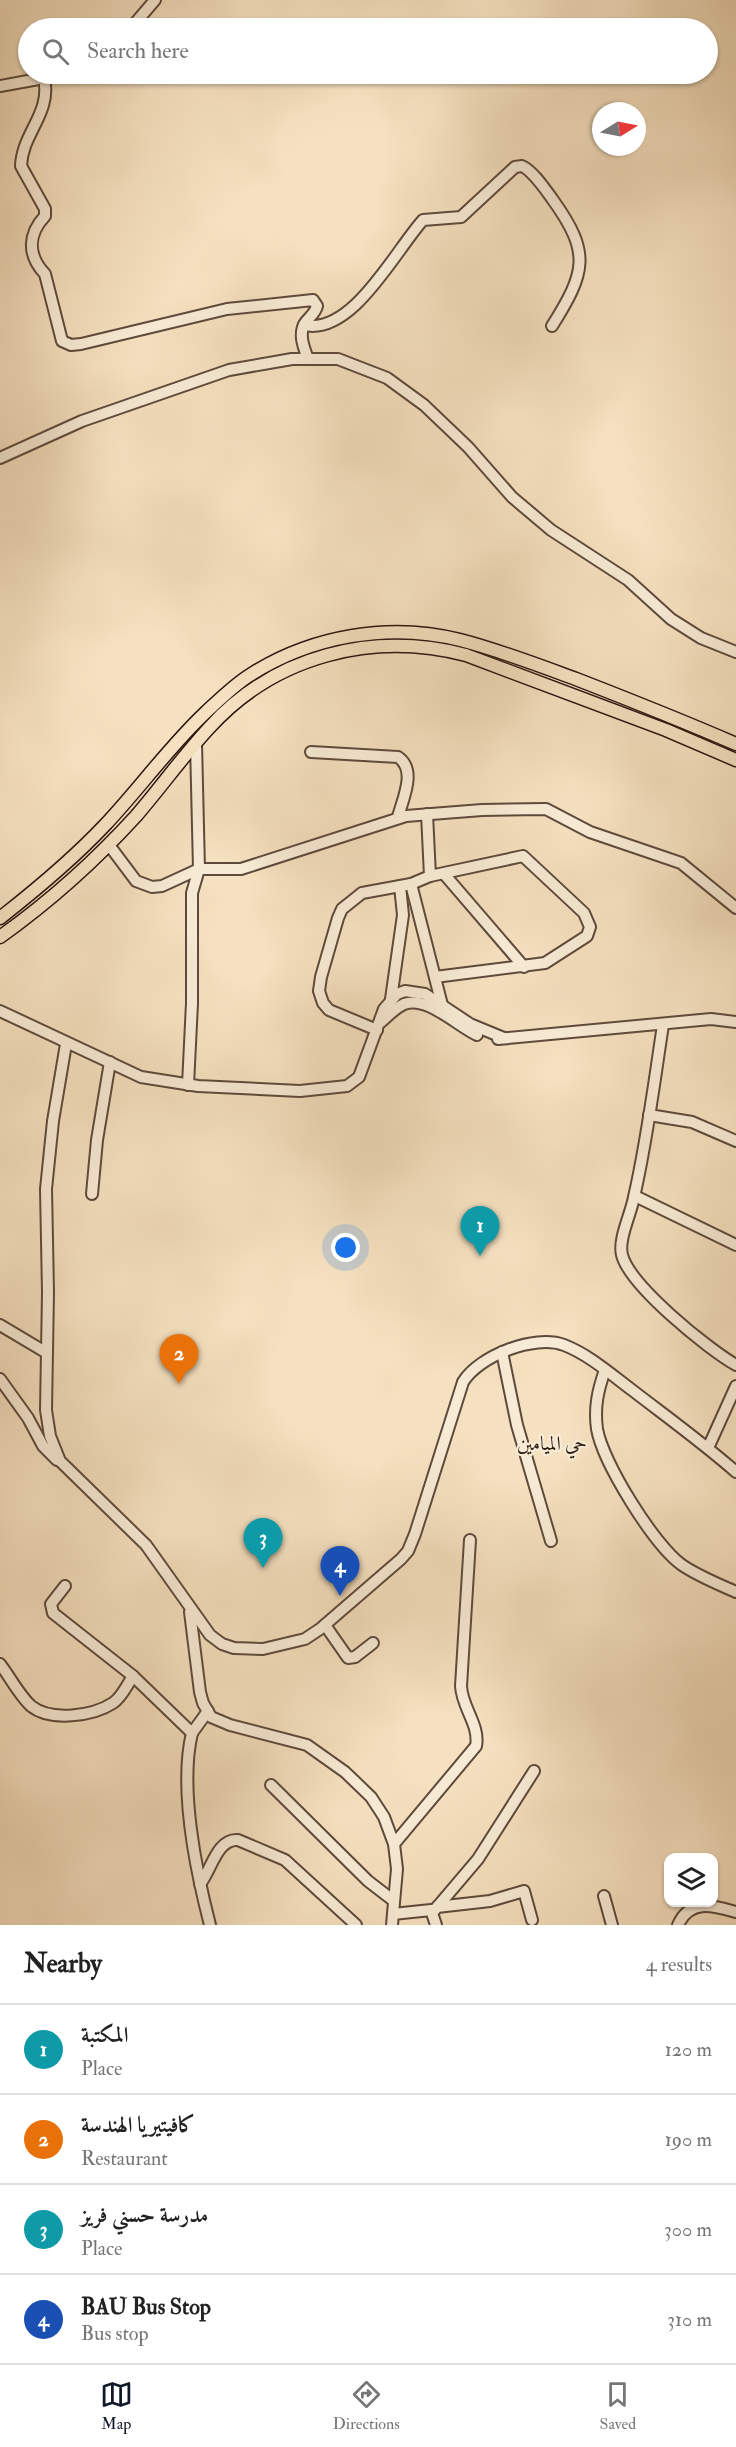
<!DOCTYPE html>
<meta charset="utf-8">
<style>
body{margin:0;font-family:"IM FELL Double Pica",Amiri,serif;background:#f2f2f2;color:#222}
.controls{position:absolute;right:18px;bottom:18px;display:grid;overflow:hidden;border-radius:12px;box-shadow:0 2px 4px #0004}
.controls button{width:54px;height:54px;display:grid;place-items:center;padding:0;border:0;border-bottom:2px solid #e0e0e0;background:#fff;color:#222;font:30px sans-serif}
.compass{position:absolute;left:592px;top:102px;width:54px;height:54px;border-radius:50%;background:#fff;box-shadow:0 2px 4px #0004;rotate:80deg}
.you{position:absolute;left:346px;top:1248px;width:21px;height:21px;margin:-15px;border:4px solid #fff;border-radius:50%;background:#1a73e8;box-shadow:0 0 0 9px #1a73e833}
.badge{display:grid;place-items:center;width:39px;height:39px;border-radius:50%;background:#111827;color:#fff;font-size:20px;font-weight:700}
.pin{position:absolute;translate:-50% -50px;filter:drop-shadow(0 2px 3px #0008)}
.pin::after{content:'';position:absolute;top:32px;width:21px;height:18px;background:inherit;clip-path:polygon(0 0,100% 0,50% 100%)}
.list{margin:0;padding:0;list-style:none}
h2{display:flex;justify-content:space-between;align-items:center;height:78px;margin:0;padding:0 24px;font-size:26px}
h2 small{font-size:20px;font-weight:400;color:#767676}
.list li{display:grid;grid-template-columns:39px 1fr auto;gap:18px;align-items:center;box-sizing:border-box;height:90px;padding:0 24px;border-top:2px solid #e0e0e0}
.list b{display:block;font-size:22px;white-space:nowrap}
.list p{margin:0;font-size:20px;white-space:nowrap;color:#767676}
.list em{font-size:20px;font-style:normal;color:#767676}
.icon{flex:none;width:33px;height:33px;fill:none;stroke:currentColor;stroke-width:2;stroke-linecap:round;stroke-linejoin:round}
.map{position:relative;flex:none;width:736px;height:1925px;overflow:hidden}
.search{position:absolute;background:#fff;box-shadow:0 2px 4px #0004;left:18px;right:18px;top:18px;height:66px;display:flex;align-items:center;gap:15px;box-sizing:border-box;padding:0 21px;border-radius:33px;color:#767676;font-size:22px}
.sheet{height:438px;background:#fff}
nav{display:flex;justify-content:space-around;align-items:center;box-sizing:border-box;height:84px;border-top:2px solid #e0e0e0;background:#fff;font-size:16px;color:#767676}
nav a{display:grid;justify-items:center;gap:3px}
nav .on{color:#111827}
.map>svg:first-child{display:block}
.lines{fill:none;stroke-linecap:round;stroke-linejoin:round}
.minor-casing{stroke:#5e4a3c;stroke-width:14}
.major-casing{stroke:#2b1811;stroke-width:15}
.minor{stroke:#f8ebd5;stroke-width:10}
.major{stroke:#f5e0bf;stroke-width:12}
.labels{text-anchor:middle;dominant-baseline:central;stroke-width:4.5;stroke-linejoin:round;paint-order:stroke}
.neighbourhood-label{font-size:20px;fill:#2b1811;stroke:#f8ebd5}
</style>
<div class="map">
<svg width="736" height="1925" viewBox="0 0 736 1925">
<rect width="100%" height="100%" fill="#f5e0bf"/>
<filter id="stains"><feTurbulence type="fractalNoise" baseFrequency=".00333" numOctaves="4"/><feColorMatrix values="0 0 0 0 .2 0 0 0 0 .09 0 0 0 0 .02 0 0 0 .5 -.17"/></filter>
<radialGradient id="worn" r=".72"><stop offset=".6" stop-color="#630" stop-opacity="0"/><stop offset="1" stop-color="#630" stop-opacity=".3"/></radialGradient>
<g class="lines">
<g class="minor-casing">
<g id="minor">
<polyline points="131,28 155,0"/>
<path d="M44 78C52 113 22 133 21 166L45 209V216C28 234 27 255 45 274L62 341 71 345 81 344 227 309 313 300 317 306C315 314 309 317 305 323 298 334 304 348 308 359"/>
<polyline points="0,86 44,78 53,74"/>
<path d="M304 325C352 336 395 251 423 220L461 217 515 167 522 166C533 171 545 189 553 200 591 253 586 272 552 326"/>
<polyline points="0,458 82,421 229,370 292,359 338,359 387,378 424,405 468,447 512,497 551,530 628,580 671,619 701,638 736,652"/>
<path d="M311 752 398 757C417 770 403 798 398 817"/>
<polyline points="109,845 136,881 152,887 162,886 199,869 241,869 406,816 482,810 546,809 590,832 681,863 736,908"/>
<polyline points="445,875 524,967"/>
<polyline points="430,876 523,856 584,913 590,927 587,936 545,963 435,977"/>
<polyline points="411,884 442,1005"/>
<polyline points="391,999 403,915 400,886"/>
<polyline points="0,1011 141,1077 198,1086 300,1091 347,1086 359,1077 384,1009 397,994 405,991 425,994 470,1024 504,1038"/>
<path d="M381 1022C388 1016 395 1008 404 1004 427 995 457 1026 477 1035"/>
<path d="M663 1025C654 1083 647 1141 634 1197 631 1214 618 1239 622 1255 630 1286 708 1349 736 1365"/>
<polyline points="377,1030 329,1010 323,1003 319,991 321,977 338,918 342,909 362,893 411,884 430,876 427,814"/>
<polyline points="498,1039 711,1019 736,1022"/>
<path d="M66 1044 53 1121 46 1189 48 1292 46 1410 50 1436 60 1461 146 1545 210 1635 222 1644 234 1648 263 1649 305 1639 320 1629 401 1559 408 1551 415 1534 463 1382C479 1356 534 1334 564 1345 588 1354 612 1375 632 1390 667 1417 703 1443 736 1472"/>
<polyline points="188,1085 192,1003 192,893 199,869 196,743"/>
<polyline points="649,1115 692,1122 736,1141"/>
<polyline points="92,1194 97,1140 110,1062"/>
<polyline points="635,1196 736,1245"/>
<polyline points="0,1325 47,1353"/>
<polyline points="502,1352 517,1425 551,1541"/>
<path d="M605 1370C598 1390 594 1407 597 1429 603 1463 654 1545 682 1565 698 1576 718 1584 736 1592"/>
<polyline points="0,1379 28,1418 43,1446 57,1460"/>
<polyline points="708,1448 736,1386"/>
<polyline points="65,1586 51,1604 53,1613 133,1676"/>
<polyline points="190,1612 200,1692 203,1703 211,1717 230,1725 307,1745 345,1772 371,1797 384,1817 394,1844 397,1869 392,1925"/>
<polyline points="325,1625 348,1658 355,1657 373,1643"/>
<path d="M0 1664C10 1677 19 1695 31 1706 51 1722 93 1716 113 1703 122 1697 127 1685 133 1676L192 1733 208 1711"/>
<path d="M192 1733C179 1787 196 1871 210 1925"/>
<polyline points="271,1785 368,1881 394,1901"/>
<path d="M394 1844 476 1746C480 1725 462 1708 461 1686L470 1540"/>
<path d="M200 1884C211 1871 217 1838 238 1840L285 1860 356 1925"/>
<polyline points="604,1896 612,1925"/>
<polyline points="437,1907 490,1901 524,1891 532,1920"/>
<polyline points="433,1912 478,1859 534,1771"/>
<polyline points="393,1914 431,1910 436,1925"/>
<path d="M678 1925C690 1898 714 1906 736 1912"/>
</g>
</g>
<g class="major-casing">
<g id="major">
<path d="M0 918C37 889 73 859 105 825 139 789 169 747 205 713 219 700 234 685 250 675 311 636 389 622 460 640 499 650 538 665 576 679 630 700 683 721 736 744"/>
<path d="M0 937C49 902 95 861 136 816 161 787 183 756 209 728 275 655 373 631 466 655L666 730 736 760"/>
</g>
</g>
<use href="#minor" class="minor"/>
<use href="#major" class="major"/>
</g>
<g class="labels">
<g class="neighbourhood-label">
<text x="552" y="1443">حي الميامين</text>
</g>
</g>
<rect width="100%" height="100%" filter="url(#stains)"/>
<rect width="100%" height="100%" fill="url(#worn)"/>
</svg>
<div class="controls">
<button><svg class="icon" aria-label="layers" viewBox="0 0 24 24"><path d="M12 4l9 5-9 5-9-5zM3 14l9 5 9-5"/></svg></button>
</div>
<svg class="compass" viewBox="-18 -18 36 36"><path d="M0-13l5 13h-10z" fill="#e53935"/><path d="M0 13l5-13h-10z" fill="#767676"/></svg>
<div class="you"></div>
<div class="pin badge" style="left:480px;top:1256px;background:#0f9aa8">1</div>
<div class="pin badge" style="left:179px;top:1384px;background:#e8710a">2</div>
<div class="pin badge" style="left:263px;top:1568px;background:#0f9aa8">3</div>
<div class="pin badge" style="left:340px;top:1596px;background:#1a4fb4">4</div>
<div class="search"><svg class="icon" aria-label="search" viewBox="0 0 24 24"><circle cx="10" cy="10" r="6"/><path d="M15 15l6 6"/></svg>Search here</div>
</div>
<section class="sheet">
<h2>Nearby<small>4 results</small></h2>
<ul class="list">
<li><span class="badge" style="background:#0f9aa8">1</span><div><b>المكتبة</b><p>Place</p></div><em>120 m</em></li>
<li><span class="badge" style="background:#e8710a">2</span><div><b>كافيتيريا الهندسة</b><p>Restaurant</p></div><em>190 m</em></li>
<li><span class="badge" style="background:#0f9aa8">3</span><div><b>مدرسة حسني فريز</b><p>Place</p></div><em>300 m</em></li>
<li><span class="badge" style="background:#1a4fb4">4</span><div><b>BAU Bus Stop</b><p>Bus stop</p></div><em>310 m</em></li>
</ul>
</section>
<nav>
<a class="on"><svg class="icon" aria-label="map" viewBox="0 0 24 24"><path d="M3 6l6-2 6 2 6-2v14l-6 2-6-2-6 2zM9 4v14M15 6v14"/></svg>Map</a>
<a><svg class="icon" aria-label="directions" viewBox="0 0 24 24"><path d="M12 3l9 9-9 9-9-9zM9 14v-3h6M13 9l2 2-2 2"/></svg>Directions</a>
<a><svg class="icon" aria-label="saved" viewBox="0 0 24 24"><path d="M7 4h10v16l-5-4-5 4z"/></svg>Saved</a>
</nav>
